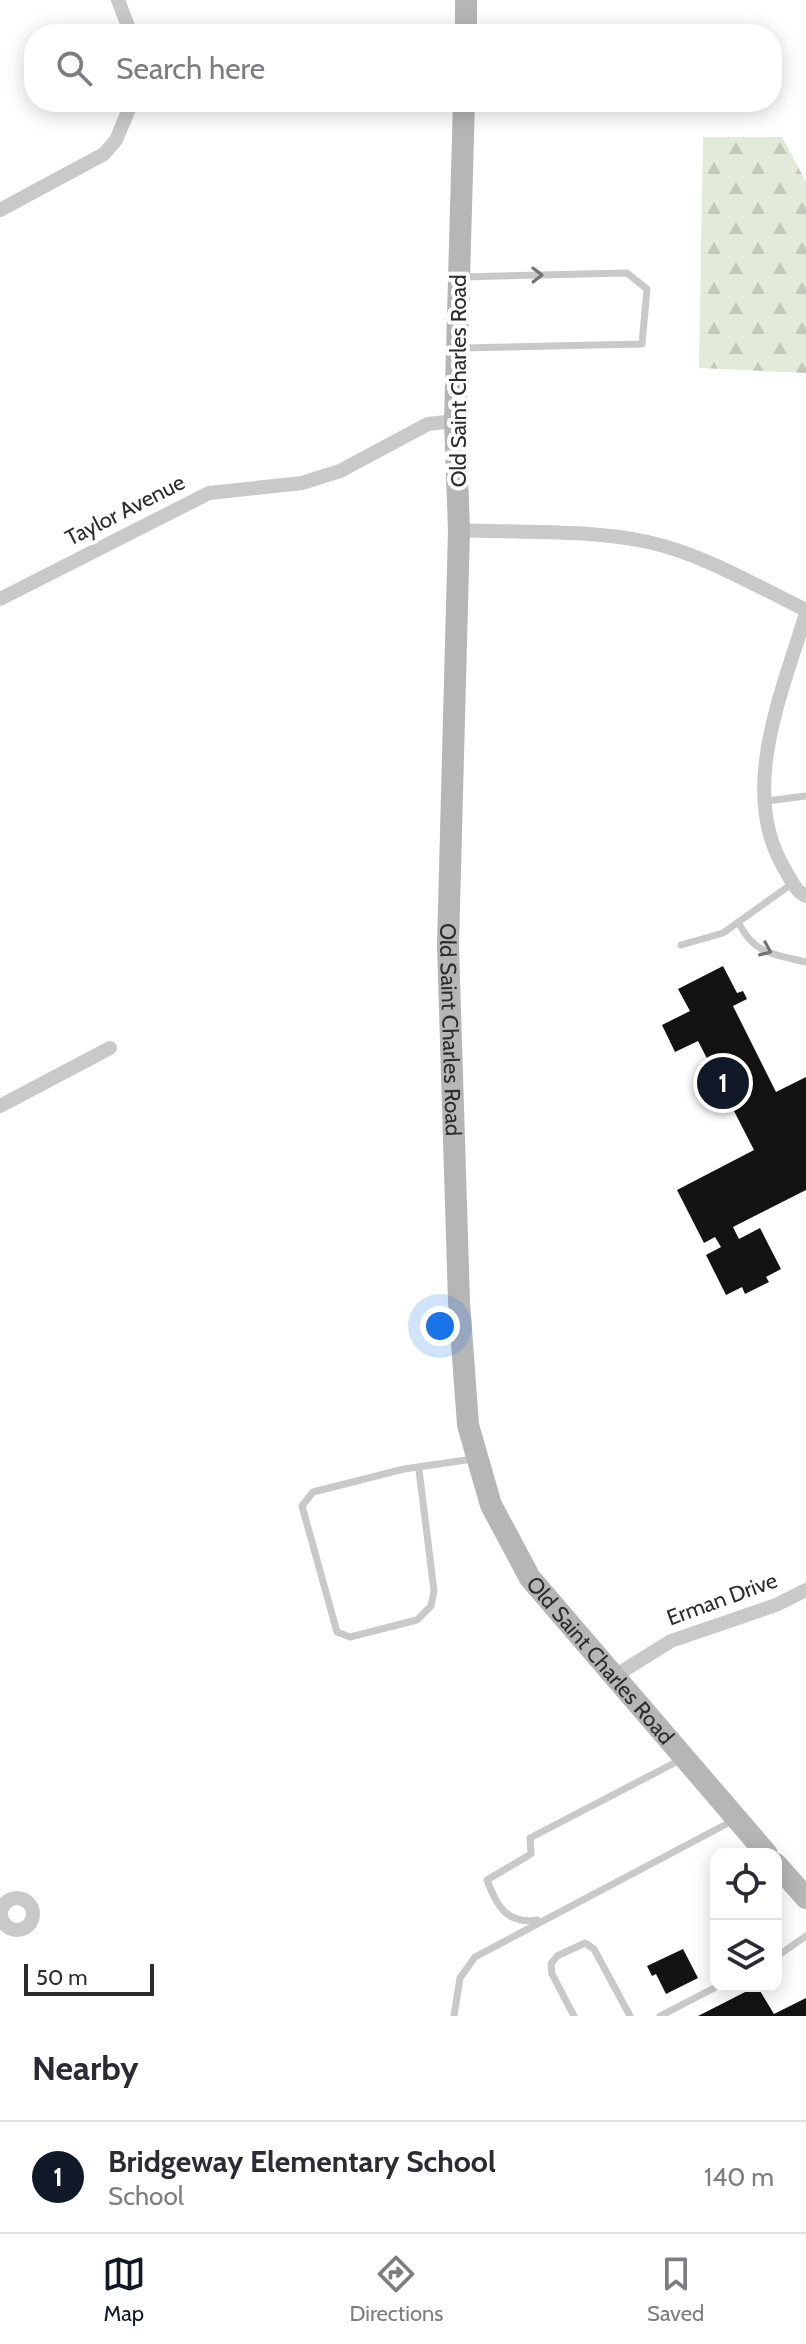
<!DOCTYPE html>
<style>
body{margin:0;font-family:Cabin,sans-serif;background:#f7f7f7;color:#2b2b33}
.controls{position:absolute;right:24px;bottom:24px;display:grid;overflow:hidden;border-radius:16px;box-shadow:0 4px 20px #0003}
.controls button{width:72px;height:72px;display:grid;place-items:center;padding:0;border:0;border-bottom:2px solid #e1e1e2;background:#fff;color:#2b2b33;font:40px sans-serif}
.scale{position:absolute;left:24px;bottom:20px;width:130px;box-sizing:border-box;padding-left:8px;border:4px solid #2c2c2c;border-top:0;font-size:22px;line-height:28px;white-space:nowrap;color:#2c2c2c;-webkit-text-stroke:6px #fff;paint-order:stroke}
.you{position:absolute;left:440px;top:1326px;width:28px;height:28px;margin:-20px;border:6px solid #fff;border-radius:50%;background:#1a73e8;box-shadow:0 0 0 12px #1a73e833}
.badge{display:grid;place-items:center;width:52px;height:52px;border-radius:50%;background:#111827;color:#fff;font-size:26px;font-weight:700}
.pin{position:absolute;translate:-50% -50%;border:4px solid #fff;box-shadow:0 2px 8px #0006}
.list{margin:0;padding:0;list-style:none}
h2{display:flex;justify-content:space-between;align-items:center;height:104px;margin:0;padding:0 32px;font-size:34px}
h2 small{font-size:26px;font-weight:400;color:#7c7c81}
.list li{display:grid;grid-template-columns:52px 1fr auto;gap:24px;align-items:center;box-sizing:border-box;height:112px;padding:0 32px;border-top:2px solid #e1e1e2}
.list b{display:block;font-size:30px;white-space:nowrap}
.list p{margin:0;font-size:26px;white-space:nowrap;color:#7c7c81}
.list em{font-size:26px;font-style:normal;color:#7c7c81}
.icon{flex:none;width:44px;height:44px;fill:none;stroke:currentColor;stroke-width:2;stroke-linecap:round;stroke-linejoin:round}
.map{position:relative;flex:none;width:806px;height:2016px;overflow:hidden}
.search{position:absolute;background:#fff;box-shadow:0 4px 20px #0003;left:24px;right:24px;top:24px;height:88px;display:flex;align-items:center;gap:20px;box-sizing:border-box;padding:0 28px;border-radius:32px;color:#7c7c81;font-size:30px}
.sheet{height:216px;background:#fff}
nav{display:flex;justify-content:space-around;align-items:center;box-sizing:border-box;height:112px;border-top:2px solid #e1e1e2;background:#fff;font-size:22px;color:#7c7c81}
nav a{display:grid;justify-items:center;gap:4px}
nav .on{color:#111827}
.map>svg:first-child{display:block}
.forest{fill:url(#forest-firs)}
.building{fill:#131313}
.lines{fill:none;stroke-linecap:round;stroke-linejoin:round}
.lane{stroke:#c9c9c9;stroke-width:7}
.street{stroke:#c9c9c9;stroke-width:14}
.secondary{stroke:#b6b6b6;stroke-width:22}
.oneway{stroke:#737373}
.labels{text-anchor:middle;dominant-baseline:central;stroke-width:8;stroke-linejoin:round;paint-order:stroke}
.street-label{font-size:22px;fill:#2c2c2c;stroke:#fff}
</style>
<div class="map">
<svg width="806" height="2016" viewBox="0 0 806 2016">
<defs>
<pattern id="forest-firs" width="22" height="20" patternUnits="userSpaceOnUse" patternTransform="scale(2)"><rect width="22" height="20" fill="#e2eada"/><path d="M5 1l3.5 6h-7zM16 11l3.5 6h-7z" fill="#c2c9bb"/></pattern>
</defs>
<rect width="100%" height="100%" fill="#fff"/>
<polygon class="forest" points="703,137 782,137 806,182 806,373 699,368"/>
<g class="building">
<polygon points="723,966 737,993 743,991 747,999 733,1006 776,1092 806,1077 806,1190 733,1227 739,1239 760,1228 781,1269 766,1277 769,1282 745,1294 742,1287 726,1295 706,1255 721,1247 715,1237 704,1243 677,1190 754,1150 698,1041 675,1052 662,1025 690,1011 678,989"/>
<polygon points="683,1949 698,1978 666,1994 656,1974 652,1976 647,1966"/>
<polygon points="757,1986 774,2014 806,1998 806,2016 698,2016"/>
</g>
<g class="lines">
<g class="lane">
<polyline points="461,348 642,344 647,289 627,273 461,277"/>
<polyline points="767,801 806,796"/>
<path d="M738 922C755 955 773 954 806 962"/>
<polyline points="681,945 723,933 793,883"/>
<polyline points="419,1470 434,1591 431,1606 417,1620 350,1637 337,1632 302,1506 313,1492 404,1469 473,1459"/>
<path d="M537 1920C507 1925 496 1905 487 1880L531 1854 530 1838 682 1759"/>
<polyline points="776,1957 806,1936"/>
<polyline points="454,2016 460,1978 475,1957 734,1820"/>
<polyline points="574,2016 552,1974 551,1964 557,1956 585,1943 594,1949 630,2016"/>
<polyline points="660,2016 718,1986"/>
</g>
<g class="street">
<polyline points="118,0 131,34"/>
<polyline points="0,210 104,154 116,140 132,102"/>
<path d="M459 530C521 533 588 529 648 542 703 554 756 586 806 610"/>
<polyline points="0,599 209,493 302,483 340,471 428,424 455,421"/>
<path d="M806 613C783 691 738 790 784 868 790 878 795 891 806 896"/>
<polyline points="0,1106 110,1048"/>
<polyline points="613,1677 671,1641 776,1605 806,1590"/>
<circle cx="17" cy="1914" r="16"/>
</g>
<g class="secondary">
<polyline points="466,34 466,0"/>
<path id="s1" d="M464 102 455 421 459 530 448 945 459 1302 468 1425 491 1505 530 1578 767 1854"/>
<polyline points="776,1864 806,1898"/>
</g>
</g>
<defs><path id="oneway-chevron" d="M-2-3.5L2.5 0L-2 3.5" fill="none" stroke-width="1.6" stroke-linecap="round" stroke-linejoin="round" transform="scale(2)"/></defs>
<g class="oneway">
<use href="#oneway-chevron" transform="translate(537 275) rotate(-1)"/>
<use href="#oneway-chevron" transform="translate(766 950) rotate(23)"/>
</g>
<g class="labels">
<g class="street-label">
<text transform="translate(458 381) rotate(-90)">Old Saint Charles Road</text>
<text transform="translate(125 510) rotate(-27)">Taylor Avenue</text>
<text stroke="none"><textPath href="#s1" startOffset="928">Old Saint Charles Road</textPath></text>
<text transform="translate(722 1599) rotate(-20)">Erman Drive</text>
<text stroke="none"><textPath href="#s1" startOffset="1598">Old Saint Charles Road</textPath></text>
</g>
</g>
</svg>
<div class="controls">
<button><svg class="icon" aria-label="locate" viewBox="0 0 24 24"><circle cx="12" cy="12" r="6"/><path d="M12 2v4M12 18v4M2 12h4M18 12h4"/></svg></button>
<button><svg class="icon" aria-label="layers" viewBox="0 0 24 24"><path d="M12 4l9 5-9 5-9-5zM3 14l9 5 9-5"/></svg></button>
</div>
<div class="scale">50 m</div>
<div class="you"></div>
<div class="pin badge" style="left:723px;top:1083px">1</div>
<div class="search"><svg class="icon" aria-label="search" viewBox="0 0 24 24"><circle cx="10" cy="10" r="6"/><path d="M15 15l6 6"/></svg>Search here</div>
</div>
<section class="sheet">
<h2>Nearby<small></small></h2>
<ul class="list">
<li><span class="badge">1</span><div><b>Bridgeway Elementary School</b><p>School</p></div><em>140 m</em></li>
</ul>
</section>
<nav>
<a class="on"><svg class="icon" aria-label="map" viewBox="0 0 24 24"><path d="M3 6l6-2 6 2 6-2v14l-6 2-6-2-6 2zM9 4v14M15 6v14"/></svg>Map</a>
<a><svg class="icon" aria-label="directions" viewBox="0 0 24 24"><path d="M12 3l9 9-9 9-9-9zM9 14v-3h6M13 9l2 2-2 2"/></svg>Directions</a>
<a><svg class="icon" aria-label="saved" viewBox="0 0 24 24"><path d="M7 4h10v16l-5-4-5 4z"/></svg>Saved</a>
</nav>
